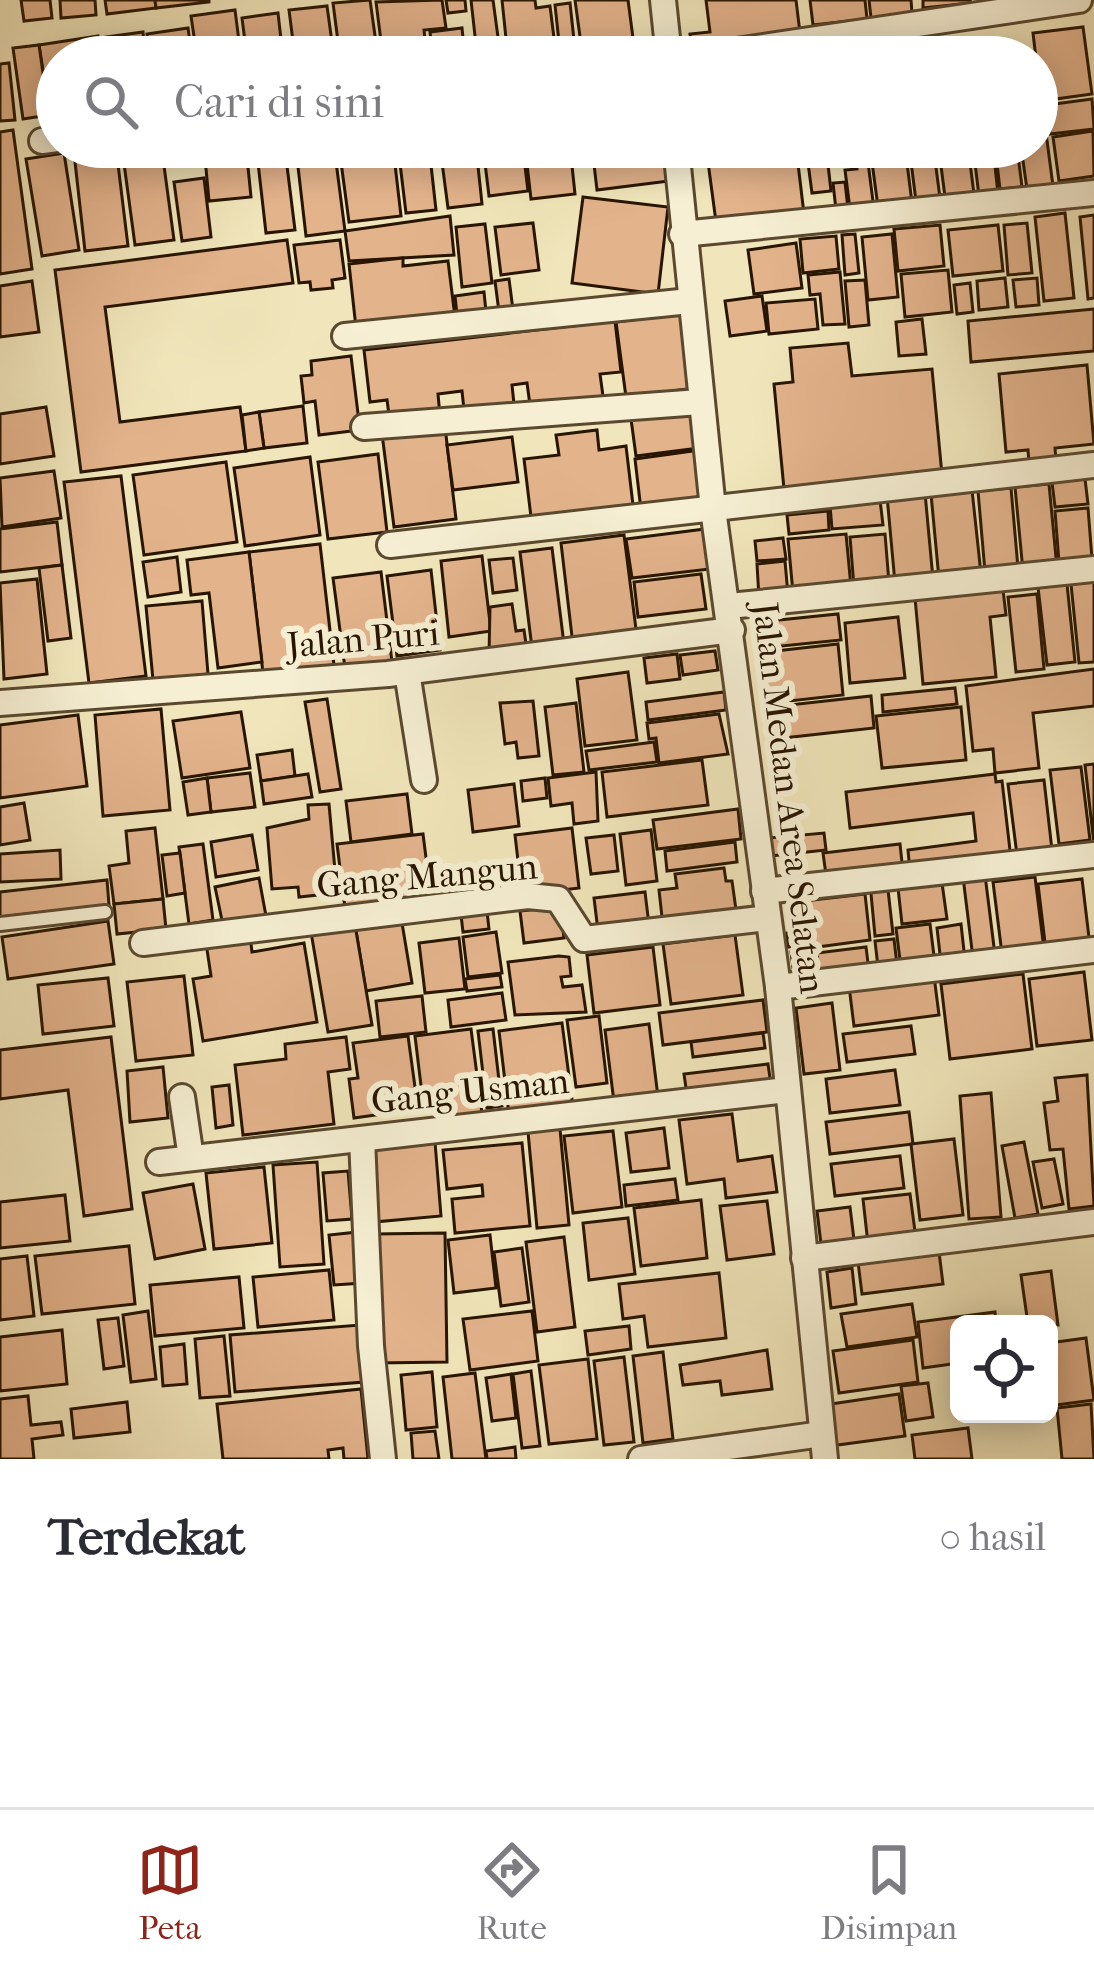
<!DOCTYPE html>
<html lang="id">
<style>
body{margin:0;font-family:"IM FELL French Canon",serif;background:#f2f2f3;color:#2b2b33}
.controls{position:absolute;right:36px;bottom:36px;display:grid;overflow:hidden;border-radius:18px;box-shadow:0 6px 30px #0003}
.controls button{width:108px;height:108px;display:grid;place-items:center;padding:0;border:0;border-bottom:3px solid #e1e1e2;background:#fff;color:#2b2b33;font:60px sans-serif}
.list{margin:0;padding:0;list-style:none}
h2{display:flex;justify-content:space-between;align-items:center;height:156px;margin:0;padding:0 48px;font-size:51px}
h2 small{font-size:39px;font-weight:400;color:#7c7c81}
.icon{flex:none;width:66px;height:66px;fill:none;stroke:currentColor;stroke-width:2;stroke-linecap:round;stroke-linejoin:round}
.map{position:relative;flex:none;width:1094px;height:1459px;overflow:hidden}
.search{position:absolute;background:#fff;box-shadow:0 6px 30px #0003;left:36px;right:36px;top:36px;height:132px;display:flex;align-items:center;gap:30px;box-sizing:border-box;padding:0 42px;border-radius:66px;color:#7c7c81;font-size:45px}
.sheet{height:348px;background:#fff}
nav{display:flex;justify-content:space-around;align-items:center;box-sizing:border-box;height:168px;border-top:3px solid #e1e1e2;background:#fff;font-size:33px;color:#7c7c81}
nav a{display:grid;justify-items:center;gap:6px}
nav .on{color:#8f2418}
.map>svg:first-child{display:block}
.building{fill:#e3b38c;stroke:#271500;stroke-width:3}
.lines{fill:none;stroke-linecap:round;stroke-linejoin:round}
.service-casing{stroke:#5a492f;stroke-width:18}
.minor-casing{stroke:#5a492f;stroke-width:30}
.service{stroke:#f6efd3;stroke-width:12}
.minor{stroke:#f6efd3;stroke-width:24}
.labels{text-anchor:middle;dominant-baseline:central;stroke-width:12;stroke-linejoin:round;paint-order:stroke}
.street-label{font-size:36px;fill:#271500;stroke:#f6efd3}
</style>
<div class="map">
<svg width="1094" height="1459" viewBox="0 0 1094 1459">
<rect width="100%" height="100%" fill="#f1e6bb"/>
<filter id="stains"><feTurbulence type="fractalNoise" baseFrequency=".00167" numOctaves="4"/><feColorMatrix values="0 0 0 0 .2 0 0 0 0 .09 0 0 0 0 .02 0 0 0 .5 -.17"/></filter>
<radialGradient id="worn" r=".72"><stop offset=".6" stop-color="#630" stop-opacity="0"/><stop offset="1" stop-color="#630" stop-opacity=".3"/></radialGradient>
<g class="building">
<polygon points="21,0 50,0 52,18 24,21"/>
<polygon points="60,0 95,0 96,15 61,18"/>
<polygon points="105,0 155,0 156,8 107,14"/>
<polygon points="155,0 209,0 209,2 156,8"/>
<polygon points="370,0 378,57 340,57 333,3"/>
<polygon points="442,0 446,28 424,30 427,57 383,57 376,2"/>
<polygon points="446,0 465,0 466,11 448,13"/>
<polygon points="471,0 493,0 500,52 477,54"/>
<polygon points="502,0 535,0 536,8 550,6 555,46 507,48"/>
<polygon points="575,0 628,0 633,38 581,44"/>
<polygon points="706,0 796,0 800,33 692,54 690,34 710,32"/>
<polygon points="810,0 865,0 867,19 813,25"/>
<polygon points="869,0 911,0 912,13 871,18"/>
<polygon points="923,0 970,0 971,3 923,8"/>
<polygon points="570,3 574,40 559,42 555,5"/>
<polygon points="327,6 334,57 295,57 289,10"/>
<polygon points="235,10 241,57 197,57 191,16"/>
<polygon points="278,13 283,57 247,57 242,18"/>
<polygon points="1083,27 1092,94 1041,101 1033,33"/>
<polygon points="188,28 192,57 150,57 147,34"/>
<polygon points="462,28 465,57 433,57 430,32"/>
<polygon points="143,32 145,57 108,57 106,37"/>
<polygon points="98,36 101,57 57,57 57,102 48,103 39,45"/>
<polygon points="951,39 953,57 925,57 924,42"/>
<polygon points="983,40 985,57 959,57 957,44"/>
<polygon points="649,41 651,57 561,57 561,52"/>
<polygon points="39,45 49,115 23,119 13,48"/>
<polygon points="9,63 15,120 0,121 0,64"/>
<polygon points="1092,99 1094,129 1050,134 1047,105"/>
<polygon points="1043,110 1053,186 1027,189 1021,147 1037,147 1037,111"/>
<polygon points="13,130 32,269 0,274 0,132"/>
<polygon points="1093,131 1094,176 1059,181 1053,137"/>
<polygon points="204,147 246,147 251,197 209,201"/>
<polygon points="339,147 393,147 401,216 349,222"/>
<polygon points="398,147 429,147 436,210 406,213"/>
<polygon points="440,147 476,147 482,204 448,208"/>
<polygon points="525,147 570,147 575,194 531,199"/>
<polygon points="592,147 664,147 669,181 597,190"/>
<polygon points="718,147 796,147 804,214 716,222 708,162 720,160"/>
<polygon points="826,147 831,191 812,193 806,148"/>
<polygon points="833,147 852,147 854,163 835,166"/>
<polygon points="854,147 866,147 874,209 850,209 845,170 857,169"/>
<polygon points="870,147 905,147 912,203 878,207"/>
<polygon points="973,147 993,147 998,194 979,196"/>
<polygon points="995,147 1017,147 1022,187 1000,189"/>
<polygon points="116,148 128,246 85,251 74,153"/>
<polygon points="285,150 295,230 266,233 257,154"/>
<polygon points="523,150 528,191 489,196 484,155"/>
<polygon points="162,151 174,240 135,245 123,156"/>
<polygon points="64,153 79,250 42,256 26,159"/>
<polygon points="335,154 345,231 306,236 297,158"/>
<polygon points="969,155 974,194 945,197 940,158"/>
<polygon points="935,160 940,198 916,201 911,162"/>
<polygon points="204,178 211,237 182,241 174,182"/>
<polygon points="845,182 848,209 836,210 833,183"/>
<polygon points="583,197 668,207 658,294 572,283"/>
<polygon points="1065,213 1074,298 1044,301 1035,217"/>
<polygon points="1094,215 1094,298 1088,299 1080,217"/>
<polygon points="450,216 454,255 349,261 345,231"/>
<polygon points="533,223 539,270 501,275 495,227"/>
<polygon points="1027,223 1032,273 1008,275 1004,225"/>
<polygon points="485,224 492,283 462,287 456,227"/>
<polygon points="940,225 944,266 898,271 894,229"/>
<polygon points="998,225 1003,271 953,276 948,230"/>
<polygon points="855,234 859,273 845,275 842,235"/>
<polygon points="892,234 898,297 868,300 862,237"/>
<polygon points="836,236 839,269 803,273 800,239"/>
<polygon points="287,240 293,283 105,307 120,422 240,407 246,451 81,472 55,270"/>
<polygon points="340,240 345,278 332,280 333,288 311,290 310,282 299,283 294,245"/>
<polygon points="796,243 802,288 754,294 748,250"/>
<polygon points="403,258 403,266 448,261 455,317 356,328 349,264"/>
<polygon points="948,270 952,312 905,317 901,274"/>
<polygon points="840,272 845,324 823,325 820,294 810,295 808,275"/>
<polygon points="1005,278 1008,307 979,310 977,281"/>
<polygon points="1037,278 1039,305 1016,307 1013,280"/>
<polygon points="509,279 513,310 499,312 495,281"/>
<polygon points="865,280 869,325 849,327 845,281"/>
<polygon points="32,281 39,332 0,337 0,286"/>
<polygon points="970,283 973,312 957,314 954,285"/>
<polygon points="484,292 486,312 457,315 455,296"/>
<polygon points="762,296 767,331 730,336 725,301"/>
<polygon points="815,299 818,329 769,334 766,303"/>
<polygon points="1094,309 1094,351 971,362 968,321"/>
<polygon points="686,313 695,388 626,397 616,322"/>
<polygon points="922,319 926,354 899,356 896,322"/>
<polygon points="615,321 621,372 600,374 603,396 530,405 527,383 512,385 514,404 464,410 462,391 438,394 440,416 390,422 387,400 370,402 364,350"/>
<polygon points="848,343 852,376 932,369 942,475 784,489 774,384 793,382 790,348"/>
<polygon points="351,356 360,430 319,435 315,401 304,403 301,376 312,375 311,361"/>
<polygon points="1087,365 1094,444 1055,448 1056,460 1029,463 1028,450 1006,452 999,374"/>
<polygon points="303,406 307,443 264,448 259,412"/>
<polygon points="46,407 54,456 0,464 0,414"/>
<polygon points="695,411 699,448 636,456 631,419"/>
<polygon points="259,412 264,448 246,451 242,415"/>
<polygon points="445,427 456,519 394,527 382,434"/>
<polygon points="597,430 599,450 626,446 633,505 531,517 524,459 559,455 556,435"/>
<polygon points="512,437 518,482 453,490 447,445"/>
<polygon points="700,450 706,501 641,510 635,459"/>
<polygon points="378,454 387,532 328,539 318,462"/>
<polygon points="310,457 320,535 245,546 234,468"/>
<polygon points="226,462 237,542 144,555 133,475"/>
<polygon points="54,471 61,518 2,527 0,478"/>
<polygon points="121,476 146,676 89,683 64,482"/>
<polygon points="1085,479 1088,504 1055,507 1052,482"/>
<polygon points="1049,484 1057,568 1023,571 1015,487"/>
<polygon points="1011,488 1018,568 985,572 978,491"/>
<polygon points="972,490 981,574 939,579 931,494"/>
<polygon points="925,493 933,579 895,583 887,496"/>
<polygon points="880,500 883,525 832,529 830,505"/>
<polygon points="1088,508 1092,559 1059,562 1055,511"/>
<polygon points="828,511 829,530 789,534 787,515"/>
<polygon points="57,522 62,565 0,572 0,529"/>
<polygon points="705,529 710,569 632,578 626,539"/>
<polygon points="846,534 851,587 793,593 788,539"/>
<polygon points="885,534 889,583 854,587 850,537"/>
<polygon points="624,535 637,637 573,645 561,543"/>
<polygon points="783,538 786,559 757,561 755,541"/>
<polygon points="320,544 334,665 263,673 249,552"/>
<polygon points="552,548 564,644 532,648 520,552"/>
<polygon points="249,552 262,662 218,668 209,593 191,595 187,560"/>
<polygon points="482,556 491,631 449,637 441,561"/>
<polygon points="177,557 181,592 148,597 143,562"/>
<polygon points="513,558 517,590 493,593 489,560"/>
<polygon points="785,561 788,595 759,598 757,564"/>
<polygon points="62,565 71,638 48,641 39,568"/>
<polygon points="431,570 440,650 397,656 387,576"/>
<polygon points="381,572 392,662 345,668 333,578"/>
<polygon points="701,574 706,609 638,617 634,582"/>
<polygon points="37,579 47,674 4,679 0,583"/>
<polygon points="1094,581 1094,662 1079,663 1071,584"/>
<polygon points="1067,584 1075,662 1047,665 1038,587"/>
<polygon points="1003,590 1006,615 990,617 996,677 923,684 915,598"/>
<polygon points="1037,594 1044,669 1016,672 1008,597"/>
<polygon points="202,601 208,674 153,680 146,606"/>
<polygon points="512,604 516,631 524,630 527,651 489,655 490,607"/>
<polygon points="838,614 841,640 762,648 759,622"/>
<polygon points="898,617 905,678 850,683 845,623"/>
<polygon points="838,644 843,695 763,704 757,653"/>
<polygon points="715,651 718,670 683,675 680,655"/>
<polygon points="677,654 680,679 647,683 644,658"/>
<polygon points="1094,669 1094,706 1033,713 1039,768 995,773 993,749 973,751 966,686"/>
<polygon points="628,672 637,740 585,746 577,679"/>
<polygon points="955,688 957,704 883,712 882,695"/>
<polygon points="724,692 726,710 648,720 646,702"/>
<polygon points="871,696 874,728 774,739 771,707"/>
<polygon points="327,699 341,789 320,792 305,702"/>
<polygon points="533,701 539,756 518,758 516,742 505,744 500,703"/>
<polygon points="576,703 584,772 553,775 545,707"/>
<polygon points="961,707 966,760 882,768 876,716"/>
<polygon points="161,709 170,810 103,816 95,715"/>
<polygon points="241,712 250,768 182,778 173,721"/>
<polygon points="719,714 728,754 659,763 656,738 649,739 647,723"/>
<polygon points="78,715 87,786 0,798 0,725"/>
<polygon points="654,742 657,762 589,770 586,751"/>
<polygon points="292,750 295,776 261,781 257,755"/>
<polygon points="702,760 708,805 607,817 602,772"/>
<polygon points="1094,764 1094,844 1085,765"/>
<polygon points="1081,767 1090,840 1059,844 1050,770"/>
<polygon points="596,772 598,821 574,824 572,803 551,806 548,778"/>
<polygon points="250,773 255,807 211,812 207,778"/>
<polygon points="308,774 312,797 264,804 261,781"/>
<polygon points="995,774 996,782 1002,781 1011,859 910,872 908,850 976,841 973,813 850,828 846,792"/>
<polygon points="207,778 211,812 188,815 183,782"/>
<polygon points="545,778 547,798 523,801 521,781"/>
<polygon points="1044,780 1052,850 1017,855 1008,784"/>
<polygon points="514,784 519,826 473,832 468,790"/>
<polygon points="407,794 412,834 351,842 346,801"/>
<polygon points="24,803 30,840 0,845 0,807"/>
<polygon points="329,804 337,893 299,897 298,887 272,889 267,828 309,819 308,805"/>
<polygon points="738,809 741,839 657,849 653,820"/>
<polygon points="155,828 163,899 114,904 109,866 129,863 126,831"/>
<polygon points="572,828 579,888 522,895 515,835"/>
<polygon points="651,830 657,881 626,885 620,834"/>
<polygon points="824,833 826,850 770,856 768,838"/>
<polygon points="423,834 432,905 346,916 337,844"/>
<polygon points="252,835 258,870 216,877 211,842"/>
<polygon points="614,835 618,871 591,874 586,838"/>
<polygon points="735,842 737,862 667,871 665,851"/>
<polygon points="203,844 213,920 189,924 179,847"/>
<polygon points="900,844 903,872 827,882 823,853"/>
<polygon points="60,850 61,879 0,882 0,854"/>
<polygon points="180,853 185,893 167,896 162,855"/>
<polygon points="724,868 726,881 732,881 737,917 663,926 659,890 677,888 675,874"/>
<polygon points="985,875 995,955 973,958 963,877"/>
<polygon points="1035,877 1044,949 1002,954 993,882"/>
<polygon points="259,878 266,916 223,925 215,887"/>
<polygon points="1082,879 1090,946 1046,951 1038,884"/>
<polygon points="107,880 109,905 0,917 0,892"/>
<polygon points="887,881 893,934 875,936 870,883"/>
<polygon points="942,883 947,919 902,924 898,888"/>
<polygon points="645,892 649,925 598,931 594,898"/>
<polygon points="865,894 870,940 810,948 804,901"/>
<polygon points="163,899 166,929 117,934 114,904"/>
<polygon points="560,907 564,938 524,943 520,911"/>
<polygon points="487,911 489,929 463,932 461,915"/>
<polygon points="401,917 412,983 366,991 355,925"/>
<polygon points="108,921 114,964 8,979 2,937"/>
<polygon points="930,924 935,964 901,968 896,928"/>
<polygon points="961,924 965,960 941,963 937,928"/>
<polygon points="355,925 372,1025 328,1032 311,932"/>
<polygon points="804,931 805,945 788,947 787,933"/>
<polygon points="496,932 502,973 468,977 463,937"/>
<polygon points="735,935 743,995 671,1004 663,944"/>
<polygon points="250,936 252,952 304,943 317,1022 203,1041 193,979 211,976 206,943"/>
<polygon points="459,938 465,989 425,993 419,943"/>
<polygon points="894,939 897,965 878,967 875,941"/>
<polygon points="653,947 660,1005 594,1013 587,955"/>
<polygon points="866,947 869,971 820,977 817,953"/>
<polygon points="812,949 814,965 793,968 791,952"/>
<polygon points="559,956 569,957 571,976 561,977 563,987 582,985 586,1012 515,1015 508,962"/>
<polygon points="1084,972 1092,1040 1037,1046 1029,979"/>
<polygon points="1023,974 1032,1049 950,1059 941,984"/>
<polygon points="500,975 502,987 467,991 465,979"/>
<polygon points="184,976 193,1055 136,1061 127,982"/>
<polygon points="934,976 939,1015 854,1026 849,986"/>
<polygon points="108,978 114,1026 43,1034 38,985"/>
<polygon points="502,993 506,1020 451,1027 448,1000"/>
<polygon points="422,996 426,1032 380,1037 376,1001"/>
<polygon points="763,1000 767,1032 663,1045 659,1013"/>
<polygon points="832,1003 840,1070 804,1074 796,1008"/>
<polygon points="599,1016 607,1083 576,1087 567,1020"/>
<polygon points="562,1023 573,1107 509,1115 499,1031"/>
<polygon points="649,1024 658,1097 614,1102 605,1030"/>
<polygon points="911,1026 915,1054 847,1062 843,1034"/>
<polygon points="471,1029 483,1121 454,1125 450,1091 422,1094 415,1036"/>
<polygon points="493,1029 502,1106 487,1108 478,1031"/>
<polygon points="763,1033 765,1048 693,1057 691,1042"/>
<polygon points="408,1036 418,1109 354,1118 349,1079 358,1078 353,1043"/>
<polygon points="111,1037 132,1209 84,1216 68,1090 0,1099 0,1050"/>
<polygon points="346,1037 350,1069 328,1072 334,1124 243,1135 235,1065 286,1059 285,1044"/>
<polygon points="768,1064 771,1085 687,1095 684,1074"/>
<polygon points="163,1067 168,1118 130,1122 127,1071"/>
<polygon points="895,1070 900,1105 830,1113 826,1079"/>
<polygon points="1087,1075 1094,1206 1069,1209 1063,1149 1050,1150 1044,1103 1058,1101 1055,1078"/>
<polygon points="229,1085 233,1125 216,1128 212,1087"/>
<polygon points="991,1093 1001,1217 969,1219 960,1096"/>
<polygon points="909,1112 913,1144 830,1154 826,1122"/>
<polygon points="732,1114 738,1161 772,1156 777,1192 726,1198 724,1179 687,1184 679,1120"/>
<polygon points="664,1128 669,1168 631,1172 626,1133"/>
<polygon points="560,1129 569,1225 537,1228 528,1132"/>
<polygon points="613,1131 622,1207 573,1213 564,1136"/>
<polygon points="954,1139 963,1215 920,1220 911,1144"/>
<polygon points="435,1142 441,1216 374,1222 368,1147"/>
<polygon points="1024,1142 1038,1214 1015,1218 1002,1146"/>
<polygon points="522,1143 530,1226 455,1233 452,1199 483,1196 482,1185 447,1189 443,1150"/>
<polygon points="900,1156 904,1188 835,1196 831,1164"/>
<polygon points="1054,1159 1063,1204 1042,1208 1033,1162"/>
<polygon points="317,1162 324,1264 280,1267 273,1165"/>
<polygon points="264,1167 272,1243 214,1249 206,1173"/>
<polygon points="348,1171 352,1219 327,1221 323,1173"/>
<polygon points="675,1179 678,1200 626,1206 624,1185"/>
<polygon points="193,1184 205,1249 155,1259 143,1193"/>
<polygon points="910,1194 916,1239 868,1244 863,1199"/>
<polygon points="65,1195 70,1241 0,1248 0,1202"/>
<polygon points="701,1200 707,1258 641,1266 634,1208"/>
<polygon points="767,1201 774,1254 727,1260 720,1206"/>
<polygon points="850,1207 855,1248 822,1252 817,1211"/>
<polygon points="628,1218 635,1274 589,1280 583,1223"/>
<polygon points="358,1232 363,1283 334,1285 329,1235"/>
<polygon points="445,1233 447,1362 377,1363 375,1234"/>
<polygon points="490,1235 496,1288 454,1293 448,1240"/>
<polygon points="564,1237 575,1327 537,1332 526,1242"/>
<polygon points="129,1246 135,1304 42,1314 35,1256"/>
<polygon points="522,1248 529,1302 501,1306 494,1252"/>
<polygon points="939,1252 943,1284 862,1294 858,1262"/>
<polygon points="27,1256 34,1316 0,1320 0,1259"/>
<polygon points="852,1268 856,1304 831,1308 827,1272"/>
<polygon points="329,1270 334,1320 258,1327 253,1277"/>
<polygon points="1051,1271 1058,1325 1028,1324 1021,1275"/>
<polygon points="719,1273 726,1338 648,1347 644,1316 623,1319 619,1284"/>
<polygon points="239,1277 244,1328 155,1336 150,1285"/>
<polygon points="912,1304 917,1337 847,1347 841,1314"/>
<polygon points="148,1311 156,1379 131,1382 123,1315"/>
<polygon points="532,1311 538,1361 470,1370 463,1319"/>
<polygon points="995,1312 996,1324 959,1324 959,1363 923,1368 918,1322"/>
<polygon points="118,1318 124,1366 104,1369 98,1320"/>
<polygon points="360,1325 364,1382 235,1392 230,1335"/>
<polygon points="629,1326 631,1349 588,1355 585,1331"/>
<polygon points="62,1330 67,1384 0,1391 0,1337"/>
<polygon points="224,1336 230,1396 200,1398 195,1339"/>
<polygon points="1086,1338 1094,1400 1049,1406 1049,1343"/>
<polygon points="913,1340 918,1382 839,1393 833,1351"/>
<polygon points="184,1344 187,1384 163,1386 160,1347"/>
<polygon points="767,1350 772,1389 722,1395 720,1381 683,1385 680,1365"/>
<polygon points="663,1352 673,1439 643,1443 633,1356"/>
<polygon points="624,1357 634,1442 604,1445 594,1361"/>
<polygon points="588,1359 597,1439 549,1444 539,1365"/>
<polygon points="531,1371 540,1446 522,1448 513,1374"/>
<polygon points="432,1372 437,1427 406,1430 401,1375"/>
<polygon points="475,1373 486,1459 452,1459 443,1377"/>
<polygon points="511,1374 516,1418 492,1421 486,1378"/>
<polygon points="928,1383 933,1417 906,1421 901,1386"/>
<polygon points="361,1389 368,1459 344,1459 343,1448 328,1450 329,1459 223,1459 217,1404"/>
<polygon points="899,1394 905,1436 830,1446 824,1405"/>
<polygon points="28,1396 31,1425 61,1422 63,1435 32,1439 34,1459 0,1459 0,1399"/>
<polygon points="127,1402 130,1432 74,1438 71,1409"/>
<polygon points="1091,1404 1094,1459 1062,1459 1057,1408"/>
<polygon points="968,1428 972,1459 915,1459 912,1435"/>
<polygon points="435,1431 439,1459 413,1459 411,1433"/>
<polygon points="515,1447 516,1459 487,1459 486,1451"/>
</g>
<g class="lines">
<g class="service-casing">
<polyline id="service" points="0,924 105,912"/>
</g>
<g class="minor-casing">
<g id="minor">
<polyline points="663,0 669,57"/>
<polyline points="696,57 1079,0"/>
<polyline points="42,141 57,139"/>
<polyline points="676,147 713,509 778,987 825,1459"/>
<polyline points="682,234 1094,193"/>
<polyline points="345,336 690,301"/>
<polyline points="364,427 700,402"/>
<polyline points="390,545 1094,465"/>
<polyline points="729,606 1094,569"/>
<polyline points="407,672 424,780"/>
<polyline points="0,703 388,674 732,630"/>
<polyline points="764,891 1094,855"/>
<polyline points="143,943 528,896 558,899 584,939 768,918"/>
<polyline points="778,987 1094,950"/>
<polyline points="182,1097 191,1158"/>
<polyline points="362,1139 371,1346 383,1459"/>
<polyline points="159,1162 787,1090"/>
<polyline points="804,1258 1094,1222"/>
<polyline points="641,1459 822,1434"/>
</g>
</g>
<use href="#service" class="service"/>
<use href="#minor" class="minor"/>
</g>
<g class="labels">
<g class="street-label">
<text transform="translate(363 639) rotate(-5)">Jalan Puri</text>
<text transform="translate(789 798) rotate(83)">Jalan Medan Area Selatan</text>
<text transform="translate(427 876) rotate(-5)">Gang Mangun</text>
<text transform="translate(470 1091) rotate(-6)">Gang Usman</text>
</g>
</g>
<rect width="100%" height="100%" filter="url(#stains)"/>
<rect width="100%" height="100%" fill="url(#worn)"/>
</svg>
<div class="controls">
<button><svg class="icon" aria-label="locate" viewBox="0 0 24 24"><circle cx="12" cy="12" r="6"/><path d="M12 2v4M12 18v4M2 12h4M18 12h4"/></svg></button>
</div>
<div class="search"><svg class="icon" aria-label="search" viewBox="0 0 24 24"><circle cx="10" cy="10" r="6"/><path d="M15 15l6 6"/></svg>Cari di sini</div>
</div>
<section class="sheet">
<h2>Terdekat<small>0 hasil</small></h2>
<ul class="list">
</ul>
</section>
<nav>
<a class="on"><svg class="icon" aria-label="map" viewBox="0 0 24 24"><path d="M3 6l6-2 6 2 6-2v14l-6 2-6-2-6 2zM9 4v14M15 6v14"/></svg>Peta</a>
<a><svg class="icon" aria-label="directions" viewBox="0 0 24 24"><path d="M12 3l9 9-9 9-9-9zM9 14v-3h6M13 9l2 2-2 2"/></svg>Rute</a>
<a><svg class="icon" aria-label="saved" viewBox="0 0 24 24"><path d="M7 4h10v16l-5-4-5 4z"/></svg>Disimpan</a>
</nav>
